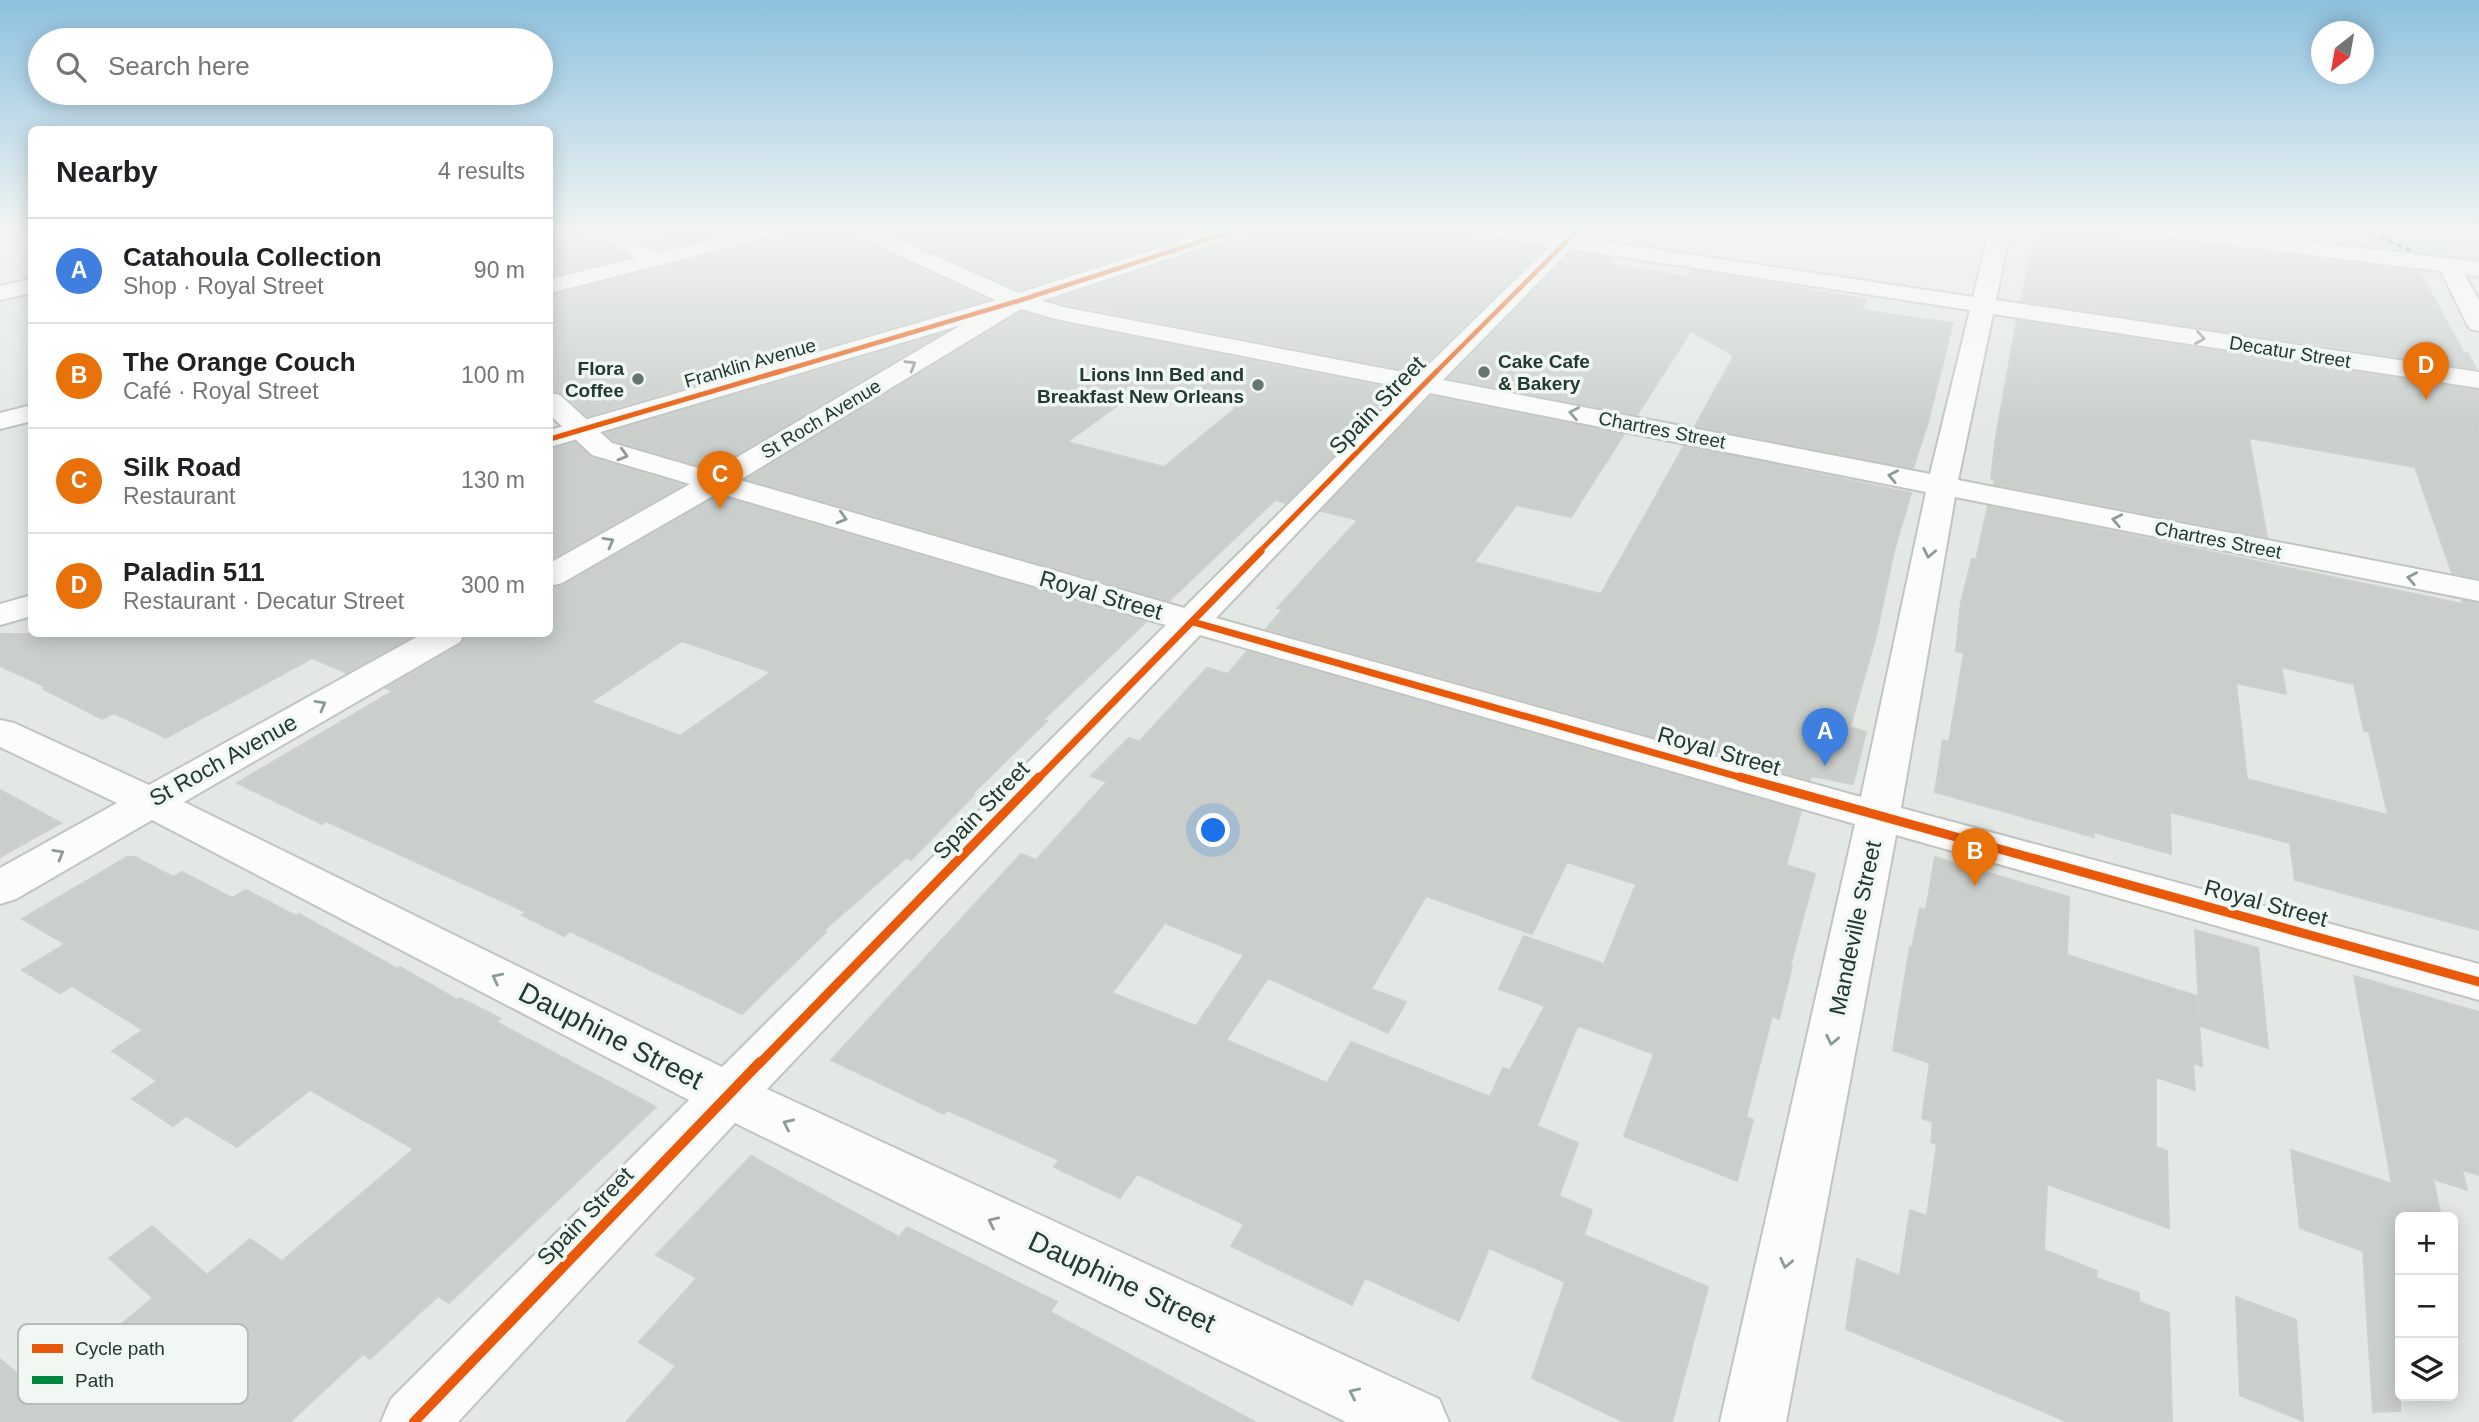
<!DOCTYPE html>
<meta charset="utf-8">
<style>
body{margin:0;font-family:Arial,sans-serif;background:#f2f2f2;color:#202124}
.controls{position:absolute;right:21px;bottom:21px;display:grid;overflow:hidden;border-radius:10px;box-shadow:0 4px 18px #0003}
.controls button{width:63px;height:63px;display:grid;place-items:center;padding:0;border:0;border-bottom:2px solid #e0e0e0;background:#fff;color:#202124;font:35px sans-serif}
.compass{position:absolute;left:2311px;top:21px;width:63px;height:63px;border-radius:50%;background:#fff;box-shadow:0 4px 18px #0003;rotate:211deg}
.you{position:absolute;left:1214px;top:831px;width:24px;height:24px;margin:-18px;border:5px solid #fff;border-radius:50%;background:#1a73e8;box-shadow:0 0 0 10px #1a73e833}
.badge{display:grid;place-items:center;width:46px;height:46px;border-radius:50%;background:#66776f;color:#fff;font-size:23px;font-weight:700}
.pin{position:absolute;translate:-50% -58px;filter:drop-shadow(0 2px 4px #0008)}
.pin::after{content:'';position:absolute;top:37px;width:24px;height:21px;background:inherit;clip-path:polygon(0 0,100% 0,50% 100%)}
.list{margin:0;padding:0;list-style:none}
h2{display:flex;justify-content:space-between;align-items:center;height:91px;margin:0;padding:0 28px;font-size:30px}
h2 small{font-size:23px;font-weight:400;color:#757577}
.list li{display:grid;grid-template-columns:46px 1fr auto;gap:21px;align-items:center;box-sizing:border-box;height:105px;padding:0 28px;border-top:2px solid #e0e0e0}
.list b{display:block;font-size:26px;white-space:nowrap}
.list p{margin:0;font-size:23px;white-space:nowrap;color:#757577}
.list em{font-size:23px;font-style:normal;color:#757577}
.icon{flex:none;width:38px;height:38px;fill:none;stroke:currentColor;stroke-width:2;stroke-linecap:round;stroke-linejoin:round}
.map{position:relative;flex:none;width:2479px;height:1422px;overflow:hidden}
.search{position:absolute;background:#fff;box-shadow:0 4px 18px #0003;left:28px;top:28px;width:525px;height:77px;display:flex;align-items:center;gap:18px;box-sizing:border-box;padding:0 24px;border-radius:38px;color:#757577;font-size:26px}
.panel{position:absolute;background:#fff;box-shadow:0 4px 18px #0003;left:28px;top:126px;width:525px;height:511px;border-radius:10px}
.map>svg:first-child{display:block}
.green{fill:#cde0cf}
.building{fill:#cacfcc;stroke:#ccd1ce;stroke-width:2;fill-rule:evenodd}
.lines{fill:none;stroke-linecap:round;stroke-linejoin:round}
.minor-casing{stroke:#c0c5c2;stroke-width:4}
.tertiary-casing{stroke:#c0c5c2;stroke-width:4}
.minor{fill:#fbfcfb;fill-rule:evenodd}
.tertiary{fill:#fbfcfb;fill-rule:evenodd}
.rail{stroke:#c6cac8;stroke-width:3.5;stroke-dasharray:9 4.5;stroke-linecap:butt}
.quiet{stroke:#00873e;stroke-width:3.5;stroke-dasharray:6 3.5;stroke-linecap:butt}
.cycleway-far4-casing{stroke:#f1f7f3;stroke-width:7}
.cycleway-far3-casing{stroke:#f1f7f3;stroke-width:9}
.cycleway-far2-casing{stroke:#f1f7f3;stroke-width:11}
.cycleway-far1-casing{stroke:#f1f7f3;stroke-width:13}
.cycleway-casing{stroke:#f1f7f3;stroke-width:15}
.cycleway-far4{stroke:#e8590c;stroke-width:4.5}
.cycleway-far3{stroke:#e8590c;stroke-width:5}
.cycleway-far2{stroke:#e8590c;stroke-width:7}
.cycleway-far1{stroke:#e8590c;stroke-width:9}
.cycleway{stroke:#e8590c;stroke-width:10}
.oneway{stroke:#8e9b95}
.poi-dot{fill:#66776f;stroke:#f1f7f3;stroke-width:2.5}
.labels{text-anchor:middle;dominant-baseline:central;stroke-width:7;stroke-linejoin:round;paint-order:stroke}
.far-street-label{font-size:19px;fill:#223a2f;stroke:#f1f7f3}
.far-poi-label{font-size:19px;font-weight:bold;fill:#223a2f;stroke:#f1f7f3;text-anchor:end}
.street-label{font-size:23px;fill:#223a2f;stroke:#f1f7f3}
.near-street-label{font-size:28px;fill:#223a2f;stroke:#f1f7f3}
.key{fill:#f1f7f3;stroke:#b3beb8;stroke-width:2}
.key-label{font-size:19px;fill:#223a2f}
</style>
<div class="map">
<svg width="2479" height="1422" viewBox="0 0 2479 1422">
<rect width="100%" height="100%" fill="#e3e8e5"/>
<polygon class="green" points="2367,234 2479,245 2479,261 2374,249"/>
<g class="building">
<polygon points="550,229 569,229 606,249 611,247 629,257 550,276"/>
<polygon points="689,229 743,229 658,250 640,241"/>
<polygon points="792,229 845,229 850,235 988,300 587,416 562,393 550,391 550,295 787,236"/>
<polygon points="881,229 1210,229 1019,290"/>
<polygon points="1252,229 1465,229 1469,235 1477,238 1544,248 1417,372 1051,301 1247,235"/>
<polygon points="2036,229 2069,229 2420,272 2463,352 2468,353 2476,369 2021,301"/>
<polygon points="1572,252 1612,258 1607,264 1688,277 1693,270 1866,299 1862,310 1953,323 1928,422 1913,468 1695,426 1734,356 1691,331 1637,415 1448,378"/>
<path d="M1021 312 1059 323 1400 390 1286 503 1275 500 1169 601 746 479ZM1143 387 1237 407 1164 467 1067 442Z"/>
<polygon points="2017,320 2479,390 2479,578 2452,573 2415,467 2249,438 2267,537 1994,484 1995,480 1991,479 1996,436"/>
<polygon points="941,334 712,469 613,441 605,433"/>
<polygon points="1431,396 1624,434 1571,517 1516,505 1474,562 1601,594 1684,446 1911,493 1894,551 1876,636 1850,727 1866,732 1853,784 1811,776 1810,780 1266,629 1283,609 1277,608 1358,520 1321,511"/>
<polygon points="575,442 591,458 683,485 550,560 550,449"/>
<path d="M718 496 1146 622 1043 720 1047 721 972 794 974 795 911 860 906 858 823 931 826 932 742 1014 570 931 564 936 522 915 526 912 326 821 322 824 237 783 393 691 386 688 461 644 467 634H550V588L563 585ZM682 641 771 672 680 736 591 702Z"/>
<path d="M1988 506 2463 604 2462 600 2479 603V930L2295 880 2290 843 2170 812 2171 854 2093 832 2094 837 1935 792 1943 740 1949 742 1964 653 1956 651 1961 602 1972 559 1976 560ZM2281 667 2354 684 2364 731 2369 732 2388 815 2247 779 2236 683 2286 694Z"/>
<polygon points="0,634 417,634 347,673 312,658 166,738 114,713 102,719 43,689 46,687 0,666"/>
<path d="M1247 651 1801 811 1786 865 1815 874 1790 966H1792L1779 1019 1772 1016 1746 1117 1753 1120 1737 1181 1624 1136 1654 1054 1582 1027H1577L1537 1126 1578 1143 1559 1196 1592 1210 1584 1235 1708 1287 1672 1422H1624L1532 1378 1565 1282 1489 1248 1459 1321 1365 1278 1352 1305 1231 1246 1244 1224 1137 1174 1120 1198 1054 1167 1059 1160 947 1110 944 1114 831 1060 1021 854 1036 860 1107 782 1091 776 1129 738 1139 742 1207 668 1228 674ZM1567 862 1636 884 1604 964 1524 936 1499 989 1545 1006 1510 1070 1503 1068 1490 1097 1351 1042 1327 1083 1226 1040 1268 978 1388 1033 1406 1002 1371 989 1426 896 1532 934ZM1165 923 1244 955 1196 1026 1112 993Z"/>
<polygon points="0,790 61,823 0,857"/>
<polygon points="127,857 135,857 173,877 182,872 232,898 246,890 296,916 299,914 398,969 400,967 458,1000 460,998 500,1018 496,1022 656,1107 449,1303 438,1296 370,1359 363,1354 290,1422 0,1422 0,1359 39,1392 153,1298 109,1258 152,1226 207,1275 250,1239 282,1261 414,1149 310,1090 237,1147 186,1116 173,1126 132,1099 157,1081 112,1051 143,1030 72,986 60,993 22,970 65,944 22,919"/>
<polygon points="1935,857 2069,897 2067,955 2197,996 2202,1066 2193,1063 2195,1090 2156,1077 2156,1147 2167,1151 2169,1228 2047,1184 2044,1250 2097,1271 2096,1278 2139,1293 2139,1302 2169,1313 2172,1422 2068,1422 1846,1329 1857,1259 1900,1276 1910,1210 1927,1216 1937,1144 1931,1142 1933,1122 1922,1118 1930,1063 1893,1050 1910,947 1912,948 1920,908 1926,910"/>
<polygon points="2195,930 2258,948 2268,1048 2200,1026"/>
<polygon points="2354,976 2479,1012 2479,1175 2462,1170 2467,1190 2433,1179 2441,1217 2400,1217 2400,1411 2373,1412 2363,1251 2300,1228 2291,1150 2392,1184"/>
<polygon points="751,1156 899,1237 907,1227 1057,1302 1050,1312 1255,1422 626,1422 676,1366 639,1342 697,1278 656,1255"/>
<polygon points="2236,1297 2296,1320 2303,1421 2240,1395"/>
</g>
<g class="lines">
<g class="minor-casing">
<g id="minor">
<polygon points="588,229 613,229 658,253 754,229 789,229 786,233 550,293 550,279 636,258 591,233"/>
<path d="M848 229H875L1026 296 1063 307 1418 375 1550 246 1478 235 1471 233 1468 229H1519L1561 235 1567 229H1589L1581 238 1973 297 1990 229H2010L1996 300 2479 372V388L1993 314 1958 480 2479 581V601L1955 497 1901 808 2479 964V1000L1896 835 1786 1422H1720L1855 824 1200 635 767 1089 1439 1399 1449 1422H1346L735 1123 458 1422H381L391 1399 689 1100 152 820 16 899 0 904V868L117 803 0 747V720L14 723 149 785 422 634H464L460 642 184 802 722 1067 1166 625 718 493 562 583 550 586V563L690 484 592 455 550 415V393L560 395 612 443 712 472 1000 302 851 233ZM1571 249 1970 310 1930 474 1443 380ZM1021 309 1060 320 1405 388 1184 608 740 480ZM1430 393 1926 492 1861 797 1216 618Z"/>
<polygon points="2449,258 2457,260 2479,301 2479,331 2470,329 2467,324 2438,265 2441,260"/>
<polygon points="32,279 32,293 0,300 0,286"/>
<polygon points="32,405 32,421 0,429 0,413"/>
</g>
</g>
<g class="tertiary-casing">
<g id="tertiary">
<polygon points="1218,229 1249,229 1246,233 1026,306 550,447 550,430 1010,296"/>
<polygon points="2139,229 2200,229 2479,262 2479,276 2149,235 2142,233"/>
<polygon points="32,595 32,616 0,625 0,604"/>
</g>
</g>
<use href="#minor" class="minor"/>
<use href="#tertiary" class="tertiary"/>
<polyline class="rail" points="2447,229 2479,232"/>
<polyline class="quiet" points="2362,229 2414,252"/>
<g class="cycleway-far4-casing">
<g id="cycleway-far4">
<polyline points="775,373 1018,301 1239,229"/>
<polyline points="1435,373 1579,229"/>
</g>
</g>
<g class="cycleway-far3-casing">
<g id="cycleway-far3">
<polyline points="550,439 781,371"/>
<polyline points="1259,552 1437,371"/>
</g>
</g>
<g class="cycleway-far2-casing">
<g id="cycleway-far2">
<polyline points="1193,622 1746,779"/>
<polyline points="1038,779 1261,551"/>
</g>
</g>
<g class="cycleway-far1-casing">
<g id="cycleway-far1">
<polyline points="1740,777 2479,982"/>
<polyline points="759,1064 1039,777"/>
</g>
</g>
<g class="cycleway-casing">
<polyline id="cycleway" points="414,1422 760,1062"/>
</g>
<use href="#cycleway-far4" class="cycleway-far4"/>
<use href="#cycleway-far3" class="cycleway-far3"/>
<use href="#cycleway-far2" class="cycleway-far2"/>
<use href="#cycleway-far1" class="cycleway-far1"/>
<use href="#cycleway" class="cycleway"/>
</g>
<defs><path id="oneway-chevron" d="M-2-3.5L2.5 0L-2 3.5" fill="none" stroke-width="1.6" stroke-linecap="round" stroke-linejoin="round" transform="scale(1.75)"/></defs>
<g class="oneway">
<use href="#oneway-chevron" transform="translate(2200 338) rotate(9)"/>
<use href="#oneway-chevron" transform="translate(911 365) rotate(-31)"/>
<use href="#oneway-chevron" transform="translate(1574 413) rotate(-169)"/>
<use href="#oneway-chevron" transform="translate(623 455) rotate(16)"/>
<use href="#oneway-chevron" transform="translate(1893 476) rotate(-169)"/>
<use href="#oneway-chevron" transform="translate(842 518) rotate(16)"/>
<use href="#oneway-chevron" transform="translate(2117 520) rotate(-169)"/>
<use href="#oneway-chevron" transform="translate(609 542) rotate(-29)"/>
<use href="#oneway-chevron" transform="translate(1929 553) rotate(101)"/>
<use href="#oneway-chevron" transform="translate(2412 578) rotate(-169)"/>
<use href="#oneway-chevron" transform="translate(321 705) rotate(-29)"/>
<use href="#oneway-chevron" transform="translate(59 854) rotate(-30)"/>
<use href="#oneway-chevron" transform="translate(497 978) rotate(-153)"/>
<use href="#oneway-chevron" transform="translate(1832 1040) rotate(102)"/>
<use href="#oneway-chevron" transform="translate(788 1124) rotate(-155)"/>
<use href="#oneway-chevron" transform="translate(993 1222) rotate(-155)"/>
<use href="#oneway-chevron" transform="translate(1786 1263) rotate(102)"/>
<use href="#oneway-chevron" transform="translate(1354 1393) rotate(-155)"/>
</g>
<linearGradient id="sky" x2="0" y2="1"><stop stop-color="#8dc1df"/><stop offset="0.54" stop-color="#f2f5f3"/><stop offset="1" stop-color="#f2f5f3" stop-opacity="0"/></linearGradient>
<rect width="2479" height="428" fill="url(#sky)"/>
<g class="poi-dot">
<circle cx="1484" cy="372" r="7"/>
<circle cx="638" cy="379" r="7"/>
<circle cx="1258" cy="385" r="7"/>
</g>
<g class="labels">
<g class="far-street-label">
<text transform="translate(2290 352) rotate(9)">Decatur Street</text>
<text transform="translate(750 363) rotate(-16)">Franklin Avenue</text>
<text transform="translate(821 419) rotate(-31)">St Roch Avenue</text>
<text transform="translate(1662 430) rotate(11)">Chartres Street</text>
<text transform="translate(2218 540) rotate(11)">Chartres Street</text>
</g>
<g class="far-poi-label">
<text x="1498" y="361" text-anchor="start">Cake Cafe<tspan x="1498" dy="22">&amp; Bakery</tspan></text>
<text x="624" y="368">Flora<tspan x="624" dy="22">Coffee</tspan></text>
<text x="1244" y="374">Lions Inn Bed and<tspan x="1244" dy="22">Breakfast New Orleans</tspan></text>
</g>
<g class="street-label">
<text transform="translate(1377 405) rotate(-46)">Spain Street</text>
<text transform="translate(1101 595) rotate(16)">Royal Street</text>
<text transform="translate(1719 751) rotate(16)">Royal Street</text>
<text transform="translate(223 760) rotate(-29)">St Roch Avenue</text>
<text transform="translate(981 810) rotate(-46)">Spain Street</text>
<text transform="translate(2266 903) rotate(15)">Royal Street</text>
<text transform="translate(1855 928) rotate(-78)">Mandeville Street</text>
<text transform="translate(585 1216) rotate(-46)">Spain Street</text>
</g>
<g class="near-street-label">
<text transform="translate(611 1036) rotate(27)">Dauphine Street</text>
<text transform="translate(1122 1282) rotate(25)">Dauphine Street</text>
</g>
</g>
<rect x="18" y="1324" width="230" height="80" rx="10" class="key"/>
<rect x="32" y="1344" width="31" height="9" fill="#e8590c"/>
<rect x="32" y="1376" width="31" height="8" fill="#00873e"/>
<g class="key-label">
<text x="75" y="1355">Cycle path</text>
<text x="75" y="1387">Path</text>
</g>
</svg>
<div class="controls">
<button>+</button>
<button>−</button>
<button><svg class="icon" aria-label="layers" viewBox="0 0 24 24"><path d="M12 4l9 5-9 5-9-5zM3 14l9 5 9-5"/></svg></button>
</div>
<svg class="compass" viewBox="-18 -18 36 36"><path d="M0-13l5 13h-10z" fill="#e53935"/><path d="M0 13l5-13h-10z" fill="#757577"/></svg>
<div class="you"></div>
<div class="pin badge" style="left:1825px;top:766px;background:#3f7fe0">A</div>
<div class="pin badge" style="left:1975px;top:886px;background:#e8710a">B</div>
<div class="pin badge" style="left:720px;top:509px;background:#e8710a">C</div>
<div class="pin badge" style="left:2426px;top:400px;background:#e8710a">D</div>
<div class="search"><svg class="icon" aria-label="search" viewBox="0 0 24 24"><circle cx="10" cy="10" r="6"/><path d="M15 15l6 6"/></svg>Search here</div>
<section class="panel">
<h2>Nearby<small>4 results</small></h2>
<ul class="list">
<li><span class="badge" style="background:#3f7fe0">A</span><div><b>Catahoula Collection</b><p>Shop · Royal Street</p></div><em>90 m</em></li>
<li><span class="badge" style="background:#e8710a">B</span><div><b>The Orange Couch</b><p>Café · Royal Street</p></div><em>100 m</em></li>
<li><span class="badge" style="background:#e8710a">C</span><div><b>Silk Road</b><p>Restaurant</p></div><em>130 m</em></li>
<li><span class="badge" style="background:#e8710a">D</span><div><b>Paladin 511</b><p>Restaurant · Decatur Street</p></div><em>300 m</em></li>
</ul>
</section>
</div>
